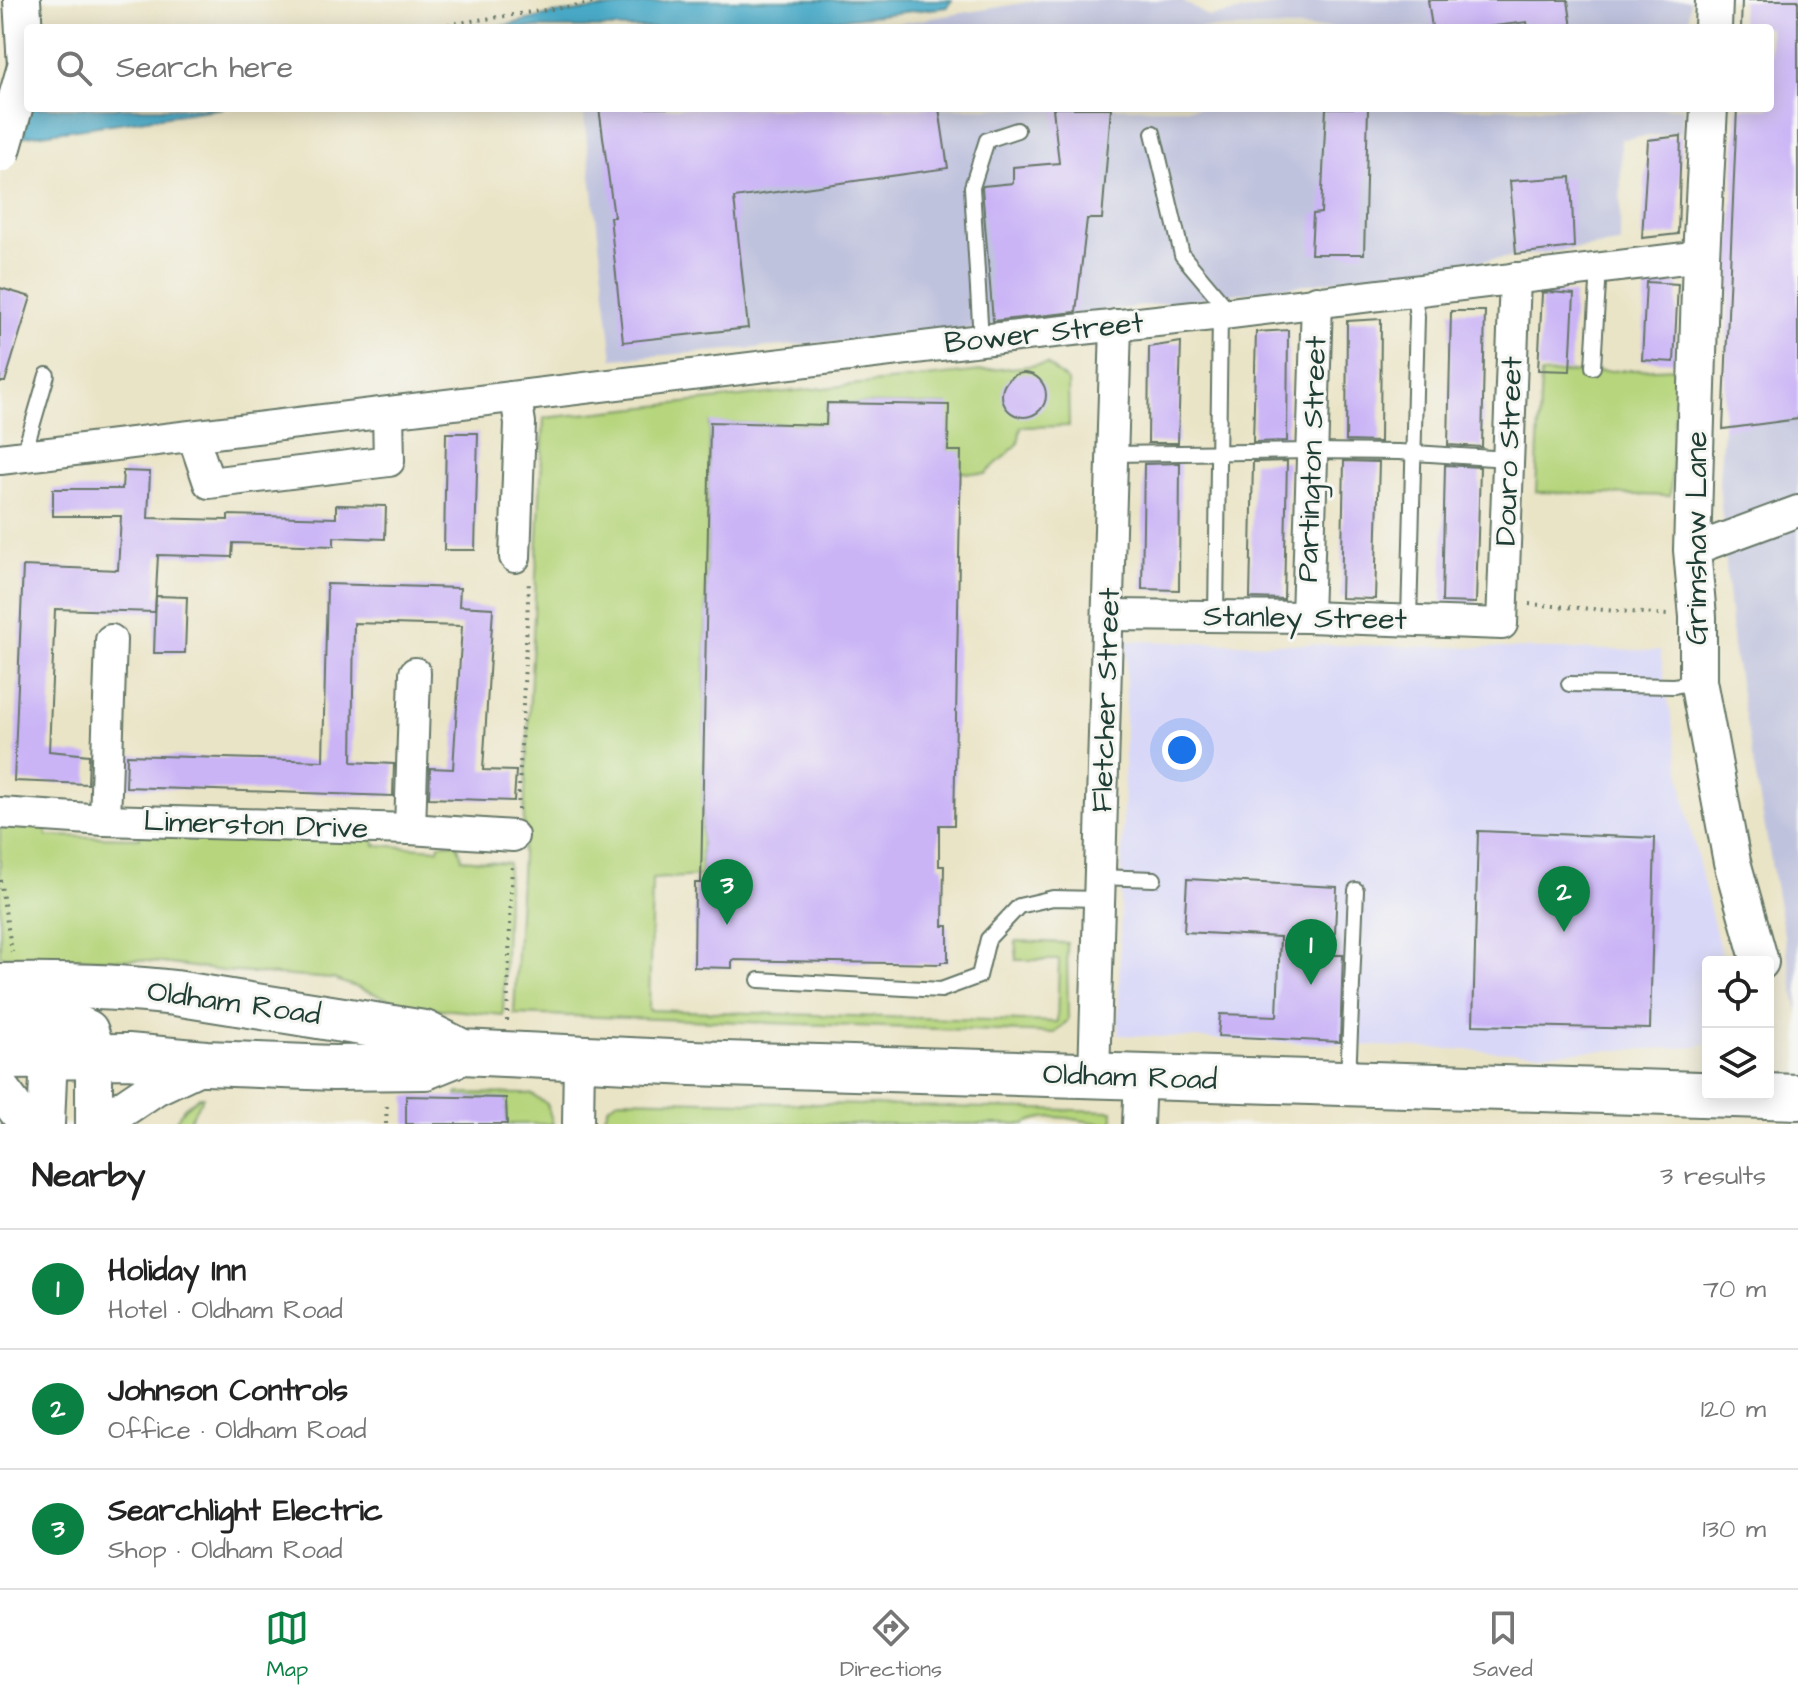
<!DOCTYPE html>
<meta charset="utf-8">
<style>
body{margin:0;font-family:"Architects Daughter",sans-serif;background:#f6f6f6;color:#222}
.controls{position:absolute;right:24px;bottom:24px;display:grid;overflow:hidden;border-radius:8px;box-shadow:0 4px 20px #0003}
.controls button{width:72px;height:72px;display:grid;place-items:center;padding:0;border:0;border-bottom:2px solid #e0e0e0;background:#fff;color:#222;font:40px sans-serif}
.you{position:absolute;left:1182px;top:750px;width:28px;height:28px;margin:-20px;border:6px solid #fff;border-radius:50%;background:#1a73e8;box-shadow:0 0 0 12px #1a73e833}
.badge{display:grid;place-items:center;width:52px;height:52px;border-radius:50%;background:#0b8043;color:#fff;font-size:26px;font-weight:700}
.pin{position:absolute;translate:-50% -66px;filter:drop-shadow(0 2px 4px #0008)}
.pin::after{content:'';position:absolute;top:42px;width:28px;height:24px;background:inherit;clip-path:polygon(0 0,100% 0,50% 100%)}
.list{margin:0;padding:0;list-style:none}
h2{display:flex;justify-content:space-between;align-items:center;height:104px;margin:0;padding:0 32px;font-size:34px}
h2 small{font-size:26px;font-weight:400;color:#767676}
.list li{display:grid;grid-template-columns:52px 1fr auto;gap:24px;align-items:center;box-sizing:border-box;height:120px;padding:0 32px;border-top:2px solid #e0e0e0}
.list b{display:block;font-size:30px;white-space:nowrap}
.list p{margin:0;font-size:26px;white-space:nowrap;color:#767676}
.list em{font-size:26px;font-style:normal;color:#767676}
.icon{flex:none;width:44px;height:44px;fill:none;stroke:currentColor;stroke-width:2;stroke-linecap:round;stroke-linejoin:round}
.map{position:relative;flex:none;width:1798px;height:1124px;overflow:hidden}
.search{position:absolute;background:#fff;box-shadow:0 4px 20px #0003;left:24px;right:24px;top:24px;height:88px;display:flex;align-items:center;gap:20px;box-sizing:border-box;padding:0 28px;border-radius:8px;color:#767676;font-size:30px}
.sheet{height:464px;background:#fff}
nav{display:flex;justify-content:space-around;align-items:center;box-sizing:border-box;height:112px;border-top:2px solid #e0e0e0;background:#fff;font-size:22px;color:#767676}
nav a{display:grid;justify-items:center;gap:4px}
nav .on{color:#0b8043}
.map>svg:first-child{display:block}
.built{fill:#d8d7f8}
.industrial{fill:#bfc2dd}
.green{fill:#b6d57c;stroke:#6a8958;stroke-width:2}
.water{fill:#48aac8;stroke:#34747e;stroke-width:2}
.building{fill:#cab4f6}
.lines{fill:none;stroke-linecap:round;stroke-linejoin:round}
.service-casing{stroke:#667767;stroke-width:18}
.minor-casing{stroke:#667767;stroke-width:34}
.tertiary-casing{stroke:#667767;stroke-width:40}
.trunk-casing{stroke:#667767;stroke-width:48}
.path{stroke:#667767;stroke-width:4;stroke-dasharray:2 6;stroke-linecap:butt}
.service{stroke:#fff;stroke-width:14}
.minor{stroke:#fff;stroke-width:30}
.tertiary{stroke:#fff;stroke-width:36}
.trunk{stroke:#fff;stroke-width:44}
.tertiary-bridge-casing{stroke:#667767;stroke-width:40;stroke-linecap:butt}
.tertiary-bridge{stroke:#fff;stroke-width:36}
.labels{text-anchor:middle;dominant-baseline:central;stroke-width:6;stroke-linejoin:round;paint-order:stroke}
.street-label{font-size:30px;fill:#1f3d34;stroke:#f6f6f2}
</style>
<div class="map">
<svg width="1798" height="1124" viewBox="0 0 1798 1124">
<rect width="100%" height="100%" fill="#f6f6f2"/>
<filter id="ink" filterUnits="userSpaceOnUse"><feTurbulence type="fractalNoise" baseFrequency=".0125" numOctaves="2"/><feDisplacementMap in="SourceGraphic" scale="16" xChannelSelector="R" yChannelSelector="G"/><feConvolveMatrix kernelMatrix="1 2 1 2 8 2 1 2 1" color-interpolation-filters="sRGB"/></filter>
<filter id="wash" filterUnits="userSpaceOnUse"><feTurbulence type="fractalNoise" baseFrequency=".006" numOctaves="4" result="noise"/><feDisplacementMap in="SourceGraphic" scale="32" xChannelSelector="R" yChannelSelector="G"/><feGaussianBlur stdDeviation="1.8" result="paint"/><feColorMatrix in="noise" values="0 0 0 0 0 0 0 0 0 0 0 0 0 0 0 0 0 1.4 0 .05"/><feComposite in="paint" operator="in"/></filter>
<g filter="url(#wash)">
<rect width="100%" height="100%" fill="#eae4c6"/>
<polygon class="built" points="1127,641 1660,651 1689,823 1723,962 1708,962 1708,1042 1696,1047 1537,1053 1118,1035"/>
<g class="industrial">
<polygon points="1041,0 1181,0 1209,17 1307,0 1690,0 1688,28 872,28"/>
<polygon points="1798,0 1798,1014 1733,648 1719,481 1723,429 1770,108 1770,28"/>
<polygon points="583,108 1683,108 1681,133 1621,139 1620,243 914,336 613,359"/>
</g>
<g class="green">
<polygon points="1047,364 1068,382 1069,426 1021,427 1018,444 985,474 960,472 948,451 948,405 827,403 826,425 710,423 701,876 652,879 649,1010 1057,1022 1059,960 1016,960 1016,941 1067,943 1068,1020 1055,1033 514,1014 544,418"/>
<polygon points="1677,368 1670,496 1536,492 1541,374"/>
<polygon points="0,824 46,827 47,836 140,838 140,830 374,838 375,845 438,849 439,844 457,843 462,859 508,863 503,1015 410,1006 333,979 223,971 140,960 0,956"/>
<polygon points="457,1093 531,1094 547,1104 553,1124 507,1124 506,1099 458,1097"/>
<polygon points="199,1097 203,1097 187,1124 174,1124 184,1108"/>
<path d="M620 1099 1113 1111V1124C1084 1124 1052 1109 1025 1124H699L698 1122 603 1120 609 1106Z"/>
</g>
<g class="water">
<polygon points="678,0 952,0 947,7 768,28 495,28 553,14"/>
<polygon points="28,108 223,108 0,140"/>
</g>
<g id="blocks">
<g class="building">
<polygon points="1428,0 1568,0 1572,28 1528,28 1527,22 1478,28 1432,28"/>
<polygon points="1742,0 1798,0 1798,419 1723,429 1737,108 1770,108 1770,28 1741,28"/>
<polygon points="599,108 939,108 948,168 734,198 748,328 623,342 610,217 614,217"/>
<polygon points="1053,108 1111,108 1102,219 1087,219 1076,312 993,321 982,188 983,186 1013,183 1013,167 1059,163"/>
<polygon points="1326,108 1368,108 1364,254 1311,254 1313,214 1321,213"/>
<polygon points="1681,136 1678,234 1642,238 1648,140"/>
<polygon points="1571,177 1574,247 1516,254 1510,181"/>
<polygon points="1646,282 1678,284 1674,362 1642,360"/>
<polygon points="0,288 31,297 5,382 0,382"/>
<polygon points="1550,292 1574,294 1570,371 1538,370 1542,293"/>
<polygon points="1451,311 1485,311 1482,447 1448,445"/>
<polygon points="1381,319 1380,442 1346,441 1347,321"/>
<polygon points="1288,330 1287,441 1253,442 1256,332"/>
<polygon points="1181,342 1178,443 1148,443 1149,347"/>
<circle cx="1024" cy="395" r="22"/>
<polygon points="827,403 949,405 948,451 961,451 954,825 939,825 939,866 944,866 943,926 948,926 948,962 941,962 941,964 732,960 732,968 694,967 695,883 701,883 710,422 826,425"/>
<polygon points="446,433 478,433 475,550 444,550"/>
<polygon points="1287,461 1284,599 1250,598 1253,462"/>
<polygon points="1344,461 1379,462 1375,599 1341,598"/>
<polygon points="1180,463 1179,590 1142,589 1144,464"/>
<polygon points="1445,465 1480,467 1476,603 1442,602"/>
<polygon points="123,471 150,472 148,518 228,520 228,515 336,518 336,505 386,506 385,539 334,537 334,546 233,543 232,557 158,555 155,612 55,609 49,751 89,755 88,784 14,781 23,566 118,570 121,516 53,516 53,489 122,489"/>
<polygon points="327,584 460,588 459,606 493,608 483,770 516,771 514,801 429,798 430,768 453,769 462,626 354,623 352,762 394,764 393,796 126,787 127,755 323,761"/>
<polygon points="156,596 187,597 185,653 154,653"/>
<polygon points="1478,831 1655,838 1650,1029 1473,1025"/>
<polygon points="1187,879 1337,887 1334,955 1343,955 1340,1042 1218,1036 1220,1014 1277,1016 1280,937 1184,932"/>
<polygon points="406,1096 506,1098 507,1124 406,1124"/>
</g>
</g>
</g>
<g filter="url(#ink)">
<use href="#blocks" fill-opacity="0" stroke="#667767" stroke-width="2"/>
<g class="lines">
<g class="service-casing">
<g id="service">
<polyline points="1153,133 1182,255 1230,312"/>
<polyline points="981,340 972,187 987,140 1017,130"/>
<polyline points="1593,367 1598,284 1594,269"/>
<polyline points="1113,454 1312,451 1399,452 1508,459"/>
<polyline points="30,455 28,440 47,375"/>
<polyline points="1216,616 1220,314"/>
<polyline points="1409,620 1417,316 1413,290"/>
<polyline points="1569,684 1674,686 1698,681"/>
<polyline points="1100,877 1154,879"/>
<polyline points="759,980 941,990 979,976 988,939 1019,906 1053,898 1099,899"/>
<polyline points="1348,1079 1356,890"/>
</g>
</g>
<g class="minor-casing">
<g id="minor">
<polyline points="193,436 209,483 389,461 388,413"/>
<polyline points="0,459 981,340 1231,313 1701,256"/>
<polyline points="1692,550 1798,511"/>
<polyline points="515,557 520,423 516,398"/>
<polyline points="1109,615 1307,617 1502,624 1515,278"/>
<polyline points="1307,617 1317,301"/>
<polyline points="0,813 105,820 410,829 513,836"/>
<polyline points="105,820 111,640"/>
<polyline points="410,829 415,673"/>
<polyline points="1094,1075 1116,325"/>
<polyline points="578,1124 579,1058"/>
<polyline points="1138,1124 1140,1077"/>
</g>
</g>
<g class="tertiary-casing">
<g id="tertiary">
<polyline points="22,0 26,66"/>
<polyline points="1713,28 1714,0"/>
<polyline points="1709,108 1701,256 1692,550 1698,617 1698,681 1732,862 1760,962"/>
<polyline points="0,1088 27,1124"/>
<polyline points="46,1124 49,1055"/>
<polyline points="94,1124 94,1055"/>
<polyline points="100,1124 155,1087 206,1063"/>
</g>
</g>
<g class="trunk-casing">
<g id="trunk">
<path d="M0 986C59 985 116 986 175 993L424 1033 462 1052 691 1063 1798 1097"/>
<path d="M0 1020C33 1019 56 1016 86 1032L94 1055"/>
<polyline points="0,1057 128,1056 206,1063 333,1068 425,1067 462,1052"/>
</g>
</g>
<g class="path">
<polyline points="424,28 614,0"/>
<polyline points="1529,604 1668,615"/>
<polyline points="518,810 529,579"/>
<polyline points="0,880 12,952"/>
<polyline points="507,1021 512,862"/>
<polyline points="386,1124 387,1102"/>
</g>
<use href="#service" class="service"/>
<use href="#minor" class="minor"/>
<use href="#tertiary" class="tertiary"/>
<use href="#trunk" class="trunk"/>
<g class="tertiary-bridge-casing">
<polyline id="tertiary-bridge" points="1,154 26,66"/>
</g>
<use href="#tertiary-bridge" class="tertiary-bridge"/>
</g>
</g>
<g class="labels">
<g class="street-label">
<text transform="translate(1044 333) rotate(-6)">Bower Street</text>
<text transform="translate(1509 451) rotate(-88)">Douro Street</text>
<text transform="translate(1312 459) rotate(-88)">Partington Street</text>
<text transform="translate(1697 538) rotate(-90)">Grimshaw Lane</text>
<text transform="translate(1305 618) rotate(1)">Stanley Street</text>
<text transform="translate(1106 700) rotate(-88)">Fletcher Street</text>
<text transform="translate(256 825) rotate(2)">Limerston Drive</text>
<text transform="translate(234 1003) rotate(8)">Oldham Road</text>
<text transform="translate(1130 1077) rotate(2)">Oldham Road</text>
</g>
</g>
</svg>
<div class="controls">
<button><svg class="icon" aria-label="locate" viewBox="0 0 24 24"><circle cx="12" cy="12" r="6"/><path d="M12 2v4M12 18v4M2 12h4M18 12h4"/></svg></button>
<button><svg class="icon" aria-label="layers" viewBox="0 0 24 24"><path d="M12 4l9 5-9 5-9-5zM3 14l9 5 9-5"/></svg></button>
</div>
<div class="you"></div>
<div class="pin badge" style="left:1311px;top:985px">1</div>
<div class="pin badge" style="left:1564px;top:932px">2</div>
<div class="pin badge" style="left:727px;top:925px">3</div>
<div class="search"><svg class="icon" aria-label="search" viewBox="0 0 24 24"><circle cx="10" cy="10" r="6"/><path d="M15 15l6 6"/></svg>Search here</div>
</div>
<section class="sheet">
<h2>Nearby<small>3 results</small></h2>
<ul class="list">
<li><span class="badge">1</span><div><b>Holiday Inn</b><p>Hotel · Oldham Road</p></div><em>70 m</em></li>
<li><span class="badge">2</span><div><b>Johnson Controls</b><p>Office · Oldham Road</p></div><em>120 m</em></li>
<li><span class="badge">3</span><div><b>Searchlight Electric</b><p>Shop · Oldham Road</p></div><em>130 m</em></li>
</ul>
</section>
<nav>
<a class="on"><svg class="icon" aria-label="map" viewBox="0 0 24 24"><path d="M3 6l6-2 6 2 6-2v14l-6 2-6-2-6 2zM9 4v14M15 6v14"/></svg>Map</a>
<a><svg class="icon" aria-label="directions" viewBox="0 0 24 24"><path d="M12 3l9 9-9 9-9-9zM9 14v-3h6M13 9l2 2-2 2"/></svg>Directions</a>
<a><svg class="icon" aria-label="saved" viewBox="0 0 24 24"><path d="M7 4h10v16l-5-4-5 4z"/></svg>Saved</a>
</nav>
